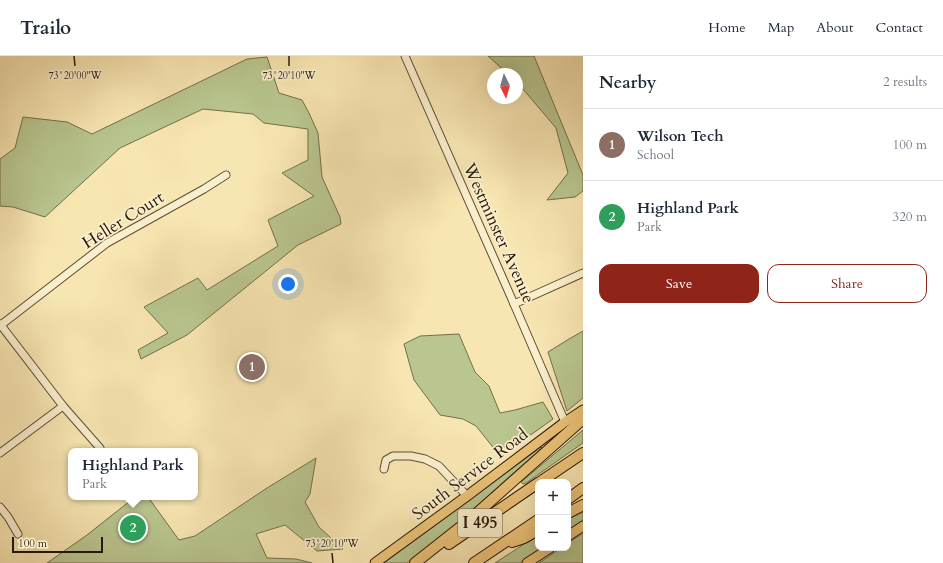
<!DOCTYPE html>
<meta charset="utf-8">
<style>
body{margin:0;font-family:Cardo,serif;background:#f2f2f3;color:#1f2937}
.controls{position:absolute;right:12px;bottom:12px;display:grid;overflow:hidden;border-radius:8px;box-shadow:0 4px 16px #0002}
.controls button{width:36px;height:36px;display:grid;place-items:center;padding:0;border:0;border-bottom:1px solid #e0e1e3;background:#fff;color:#1f2937;font:20px sans-serif}
.compass{position:absolute;left:487px;top:12px;width:36px;height:36px;border-radius:50%;background:#fff;box-shadow:0 4px 16px #0002;rotate:175deg}
.scale{position:absolute;left:12px;bottom:10px;width:91px;box-sizing:border-box;padding-left:4px;border:2px solid #2a180a;border-top:0;font-size:11px;line-height:14px;white-space:nowrap;color:#2a180a;-webkit-text-stroke:3px #faefcd;paint-order:stroke}
.you{position:absolute;left:288px;top:228px;width:14px;height:14px;margin:-10px;border:3px solid #fff;border-radius:50%;background:#1a73e8;box-shadow:0 0 0 6px #1a73e833}
.badge{display:grid;place-items:center;width:26px;height:26px;border-radius:50%;background:#8f2418;color:#fff;font-size:13px;font-weight:700}
.pin{position:absolute;translate:-50% -50%;border:2px solid #fff;box-shadow:0 1px 4px #0006}
.popup{position:absolute;left:68px;top:392px;width:130px;height:52px;box-sizing:border-box;display:grid;place-content:center;border-radius:8px;background:#fff;filter:drop-shadow(0 1px 3px #0005);font-size:13px;white-space:nowrap;color:#747a83}
.popup b{font-size:15px;color:#1f2937}
.popup::after{content:'';position:absolute;left:50%;top:100%;margin-left:-8px;border:8px solid transparent;border-top-color:#fff}
.list{margin:0;padding:0;list-style:none}
h2{display:flex;justify-content:space-between;align-items:center;height:52px;margin:0;padding:0 16px;font-size:17px}
h2 small{font-size:13px;font-weight:400;color:#747a83}
.list li{display:grid;grid-template-columns:26px 1fr auto;gap:12px;align-items:center;box-sizing:border-box;height:72px;padding:0 16px;border-top:1px solid #e0e1e3}
.list b{display:block;font-size:15px;white-space:nowrap}
.list p{margin:0;font-size:13px;white-space:nowrap;color:#747a83}
.list em{font-size:13px;font-style:normal;color:#747a83}
.actions{display:flex;gap:8px;padding:12px 16px}
.actions a{flex:1;padding:9px 0;border:1px solid #8f2418;border-radius:12px;text-align:center;font-size:14px;color:#8f2418}
.actions .main{background:#8f2418;color:#fff}
.map{position:relative;flex:none;width:583px;height:507px;overflow:hidden}
header{display:flex;align-items:center;gap:24px;box-sizing:border-box;height:56px;padding:0 20px;background:#fff;border-bottom:1px solid #e0e1e3}
header strong{font-size:19px}
nav{display:flex;gap:22px;margin-inline-start:auto;font-size:14px}
main{display:flex}
aside{flex:1;background:#fff}
.map>svg:first-child{display:block}
.green{fill:#b9c68f;stroke:#726f4c}
.lines{fill:none;stroke-linecap:round;stroke-linejoin:round}
.minor-casing{stroke:#5e4c34;stroke-width:9}
.major-casing{stroke:#2a180a;stroke-width:11}
.highway-casing{stroke:#2a180a;stroke-width:12}
.minor{stroke:#faefcd;stroke-width:7}
.major{stroke:#ecc379;stroke-width:9}
.highway{stroke:#ecc379;stroke-width:10}
.ticks{fill:none;stroke:#2a180a;stroke-width:1.5}
.labels{text-anchor:middle;dominant-baseline:central;stroke-width:3.5;stroke-linejoin:round;paint-order:stroke}
.shield{fill:#faefcd;stroke:#685844;stroke-width:1}
.shield-label{font-size:16px;font-weight:bold;fill:#2a180a}
.street-label{font-size:17px;fill:#2a180a;stroke:#faefcd}
.ticks-label{font-size:10px;text-anchor:middle;fill:#2a180a;stroke:#faefcd;stroke-width:3.5;stroke-linejoin:round;paint-order:stroke}
</style>
<header>
<strong>Trailo</strong>
<nav><a>Home</a><a>Map</a><a>About</a><a>Contact</a></nav>
</header>
<main>
<div class="map">
<svg width="583" height="507" viewBox="0 0 583 507">
<rect width="100%" height="100%" fill="#f8e6b2"/>
<filter id="stains"><feTurbulence type="fractalNoise" baseFrequency=".005" numOctaves="4"/><feColorMatrix values="0 0 0 0 .2 0 0 0 0 .09 0 0 0 0 .02 0 0 0 .5 -.17"/></filter>
<radialGradient id="worn" r=".72"><stop offset=".6" stop-color="#630" stop-opacity="0"/><stop offset="1" stop-color="#630" stop-opacity=".3"/></radialGradient>
<g class="green">
<polygon points="488,0 534,0 583,119 583,135 575,141 547,144 568,117 556,72 517,26 517,18 508,18"/>
<polygon points="267,1 279,37 302,44 309,57 318,77 322,121 340,161 341,168 298,189 187,279 141,303 138,294 168,277 144,251 198,222 207,234 278,190 268,164 314,140 282,117 308,104 308,73 264,67 253,58 203,53 120,92 45,161 13,151 0,150 0,103 15,92 23,61 67,66 92,78 247,3"/>
<polygon points="583,275 583,342 567,355 548,296 569,283"/>
<polygon points="459,278 475,316 489,330 500,357 515,354 543,346 553,363 532,378 496,395 476,370 463,363 440,359 414,324 404,288 420,280"/>
<polygon points="583,374 583,387 526,427 523,428 521,426"/>
<polygon points="541,391 544,393 464,464 407,507 384,507"/>
<polygon points="316,402 310,438 305,446 319,471 343,493 317,495 285,469 256,478 267,502 296,503 312,507 47,507 87,479 135,441 148,441 179,484 195,480 267,432"/>
<polygon points="583,456 583,465 568,475 568,463"/>
<polygon points="583,477 583,507 539,507 561,492 568,492 568,487"/>
<polygon points="538,479 538,492 543,492 521,507 495,507"/>
</g>
<g class="lines">
<g class="minor-casing">
<g id="minor">
<polyline points="405,0 514,248 565,366"/>
<polyline points="514,248 583,217"/>
<polyline points="0,268 63,350 100,392"/>
<polyline points="1,269 107,187 204,133 226,119"/>
<polyline points="0,397 63,350"/>
<polyline points="384,413 386,404 393,400 411,400 425,403 439,410 467,440"/>
<polyline points="0,451 8,461 18,478"/>
</g>
</g>
<g class="major-casing">
<g id="major">
<polyline points="568,480 583,470"/>
<polyline points="375,507 467,440 565,366 583,354"/>
<polyline points="527,507 550,492"/>
</g>
</g>
<g class="highway-casing">
<g id="highway">
<polyline points="540,426 583,397"/>
<polyline points="568,443 583,432"/>
<polyline points="568,457 583,449"/>
<polyline points="512,486 524,482 538,474"/>
<polyline points="449,488 538,427"/>
<polyline points="415,507 467,466 583,363"/>
<polyline points="474,507 538,464"/>
</g>
</g>
<use href="#minor" class="minor"/>
<use href="#major" class="major"/>
<use href="#highway" class="highway"/>
</g>
<path class="ticks" d="M74 0 75 10M289 0V10M332 497 333 507"/>
<g class="labels">
<rect class="shield" x="458" y="453" width="44" height="28" rx="3"/>
<g class="shield-label">
<text x="480" y="467">I 495</text>
</g>
<g class="street-label">
<text transform="translate(123 164) rotate(-32)">Heller Court</text>
<text transform="translate(499 177) rotate(66)">Westminster Avenue</text>
<text transform="translate(470 418) rotate(-37)">South Service Road</text>
</g>
</g>
<g class="ticks-label">
<text x="75" y="23">73°20'00"W</text>
<text x="289" y="23">73°20'10"W</text>
<text x="332" y="491">73°20'10"W</text>
</g>
<rect width="100%" height="100%" filter="url(#stains)"/>
<rect width="100%" height="100%" fill="url(#worn)"/>
</svg>
<div class="controls">
<button>+</button>
<button>−</button>
</div>
<svg class="compass" viewBox="-18 -18 36 36"><path d="M0-13l5 13h-10z" fill="#e53935"/><path d="M0 13l5-13h-10z" fill="#747a83"/></svg>
<div class="scale">100 m</div>
<div class="you"></div>
<div class="pin badge" style="left:252px;top:311px;background:#8d6e63">1</div>
<div class="pin badge" style="left:133px;top:472px;background:#2e9e5b">2</div>
<div class="popup"><b>Highland Park</b>Park</div>
</div>
<aside>
<h2>Nearby<small>2 results</small></h2>
<ul class="list">
<li><span class="badge" style="background:#8d6e63">1</span><div><b>Wilson Tech</b><p>School</p></div><em>100 m</em></li>
<li><span class="badge" style="background:#2e9e5b">2</span><div><b>Highland Park</b><p>Park</p></div><em>320 m</em></li>
</ul>
<div class="actions"><a class="main">Save</a><a>Share</a></div>
</aside>
</main>
